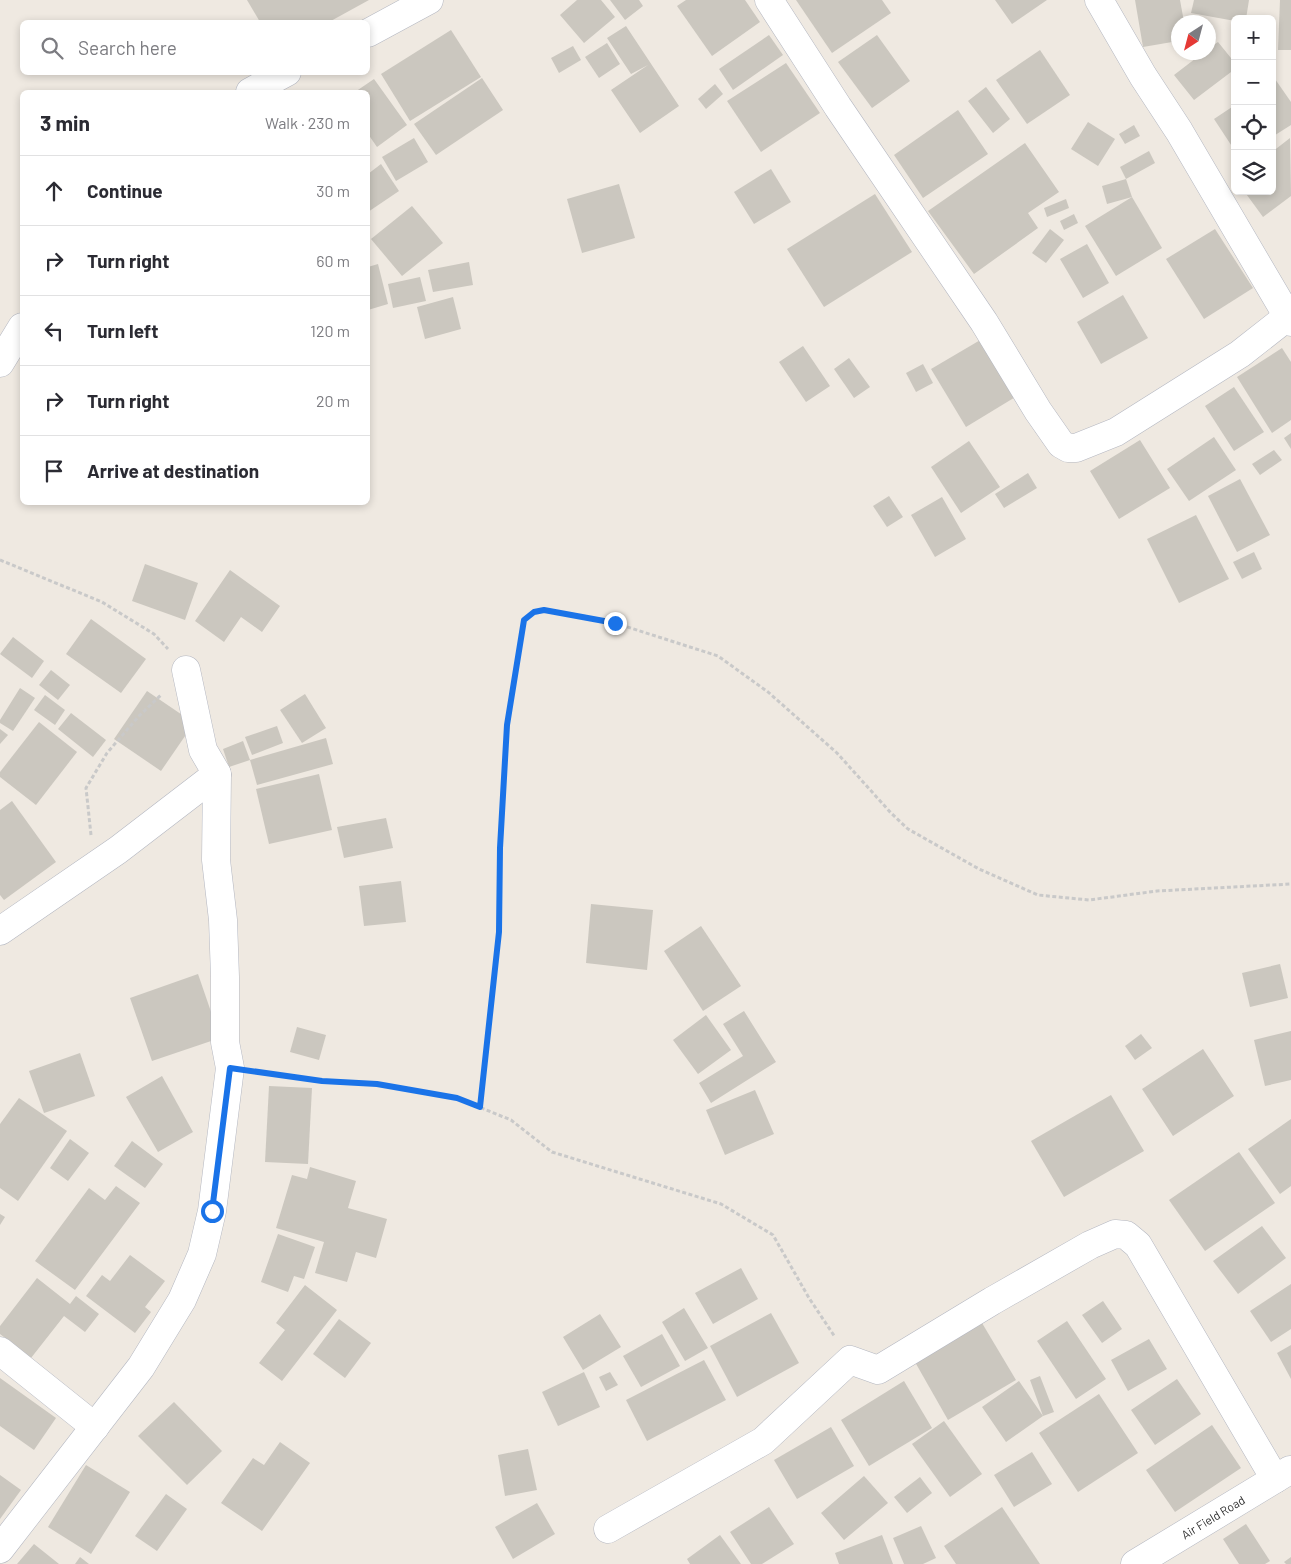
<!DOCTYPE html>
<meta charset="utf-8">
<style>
body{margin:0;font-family:Barlow,sans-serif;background:#f2f2f3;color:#2b2b33}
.controls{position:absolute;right:15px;top:15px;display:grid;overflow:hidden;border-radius:8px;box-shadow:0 2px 8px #0003}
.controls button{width:45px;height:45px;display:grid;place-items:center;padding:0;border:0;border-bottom:1px solid #e1e1e2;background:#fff;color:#2b2b33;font:25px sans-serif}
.compass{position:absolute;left:1171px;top:15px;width:45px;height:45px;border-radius:50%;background:#fff;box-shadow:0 2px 8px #0003;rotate:216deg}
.stop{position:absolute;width:15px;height:15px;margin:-11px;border:4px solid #1a73e8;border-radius:50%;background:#fff}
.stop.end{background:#1a73e8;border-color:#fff;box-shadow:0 1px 5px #0008}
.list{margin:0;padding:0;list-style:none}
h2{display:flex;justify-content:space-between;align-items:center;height:65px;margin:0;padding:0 20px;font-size:21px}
h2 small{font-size:16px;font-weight:400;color:#7c7c81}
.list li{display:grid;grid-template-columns:32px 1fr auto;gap:15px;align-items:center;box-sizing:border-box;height:70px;padding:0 20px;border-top:1px solid #e1e1e2}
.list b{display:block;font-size:19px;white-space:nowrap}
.list em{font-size:16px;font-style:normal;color:#7c7c81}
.icon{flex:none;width:28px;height:28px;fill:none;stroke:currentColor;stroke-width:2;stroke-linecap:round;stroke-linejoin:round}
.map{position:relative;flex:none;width:1291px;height:1564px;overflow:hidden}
.search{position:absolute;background:#fff;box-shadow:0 2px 8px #0003;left:20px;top:20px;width:350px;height:55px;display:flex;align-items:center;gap:12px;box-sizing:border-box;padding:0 18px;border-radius:8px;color:#7c7c81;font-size:19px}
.panel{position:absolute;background:#fff;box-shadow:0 2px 8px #0003;left:20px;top:90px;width:350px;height:415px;border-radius:8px}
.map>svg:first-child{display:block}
.building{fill:#cbc7bf}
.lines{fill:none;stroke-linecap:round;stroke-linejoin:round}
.minor-casing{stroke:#b4b7c1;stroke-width:29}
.path{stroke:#c9c9c9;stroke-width:3;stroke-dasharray:4 2.5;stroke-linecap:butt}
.minor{stroke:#fff;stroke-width:28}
.route{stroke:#1a73e8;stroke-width:6}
.labels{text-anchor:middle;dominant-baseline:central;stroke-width:5;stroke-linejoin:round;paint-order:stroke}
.street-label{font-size:12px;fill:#2e2e2e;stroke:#fff}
</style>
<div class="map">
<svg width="1291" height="1564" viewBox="0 0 1291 1564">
<rect width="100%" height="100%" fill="#efe9e1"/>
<g class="building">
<polygon points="247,0 369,0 329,22 260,22"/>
<polygon points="577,0 601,0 615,17 584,43 560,15"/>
<polygon points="610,0 639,0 643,6 625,20"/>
<polygon points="686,0 745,0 760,22 712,56 677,6"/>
<polygon points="796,0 882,0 891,13 832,53"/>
<polygon points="995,0 1047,0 1012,24"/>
<polygon points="1135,0 1180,0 1184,22 1178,22 1178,41 1143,47"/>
<polygon points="1194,0 1249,0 1246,19 1235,19 1235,21 1191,13"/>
<polygon points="1280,0 1291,0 1291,50 1278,50"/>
<polygon points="626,26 679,106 640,133 611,90 648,65 631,74 607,38"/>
<polygon points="451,30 481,77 410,121 381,74"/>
<polygon points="769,35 783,55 733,90 719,69"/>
<polygon points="877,35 910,81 872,108 838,62"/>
<polygon points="1218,42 1235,63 1235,69 1194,100 1174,75 1204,52 1208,52 1208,49"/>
<polygon points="607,43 620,64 599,78 585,57"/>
<polygon points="573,46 581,60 559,73 551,58"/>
<polygon points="1040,50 1070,95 1027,124 996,80"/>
<polygon points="786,63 820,113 761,152 727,101"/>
<polygon points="482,78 503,110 436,155 414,124"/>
<polygon points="374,79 407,125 377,147 368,134 368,92 355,92"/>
<polygon points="1275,79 1291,102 1291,125 1272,137 1272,80"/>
<polygon points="715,84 723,94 706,109 698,99"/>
<polygon points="986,87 1010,119 993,133 968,101"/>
<polygon points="1235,105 1235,151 1214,119"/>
<polygon points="958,110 988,154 923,198 894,155"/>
<polygon points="1088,122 1115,139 1098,166 1071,149"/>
<polygon points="1134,125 1140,136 1125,144 1119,134"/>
<polygon points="414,138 428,162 396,181 382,157"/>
<polygon points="1290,138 1291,196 1263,217 1244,191 1272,191 1272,152"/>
<polygon points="1025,143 1059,192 1028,213 1038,228 974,274 928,211"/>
<polygon points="1149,151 1155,163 1126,179 1120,167"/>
<polygon points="381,164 399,191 368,212 368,174"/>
<polygon points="771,169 791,202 754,224 734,192"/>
<polygon points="1126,179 1132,197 1107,204 1102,186"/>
<polygon points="619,184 635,238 582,253 567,199"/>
<polygon points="875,194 912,252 824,307 787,249"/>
<polygon points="1132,197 1162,248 1116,276 1085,226"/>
<polygon points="1066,199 1069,208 1047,217 1044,208"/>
<polygon points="412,206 443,243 402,276 371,239"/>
<polygon points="1074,214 1078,223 1064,230 1060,221"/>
<polygon points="1050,229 1064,240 1046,263 1032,253"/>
<polygon points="1215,229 1253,288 1204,319 1166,259"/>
<polygon points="1087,244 1109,283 1083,298 1060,259"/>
<polygon points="469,262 473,285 433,292 428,270"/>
<polygon points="378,264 388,304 368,310 368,267"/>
<polygon points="420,277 426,301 393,308 388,284"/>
<polygon points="1123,295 1148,338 1101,364 1077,322"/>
<polygon points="453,297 461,329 425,339 417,307"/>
<polygon points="982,339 1017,396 966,427 931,369"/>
<polygon points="803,346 830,386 806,402 779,362"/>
<polygon points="1282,348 1291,362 1291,420 1272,433 1237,377"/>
<polygon points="849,358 870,387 854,398 834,369"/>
<polygon points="923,364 933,383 916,392 906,373"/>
<polygon points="1234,387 1264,432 1234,451 1205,406"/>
<polygon points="1291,433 1291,449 1284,438"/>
<polygon points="1214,437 1236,470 1189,501 1167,469"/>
<polygon points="1140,440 1170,488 1119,519 1090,471"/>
<polygon points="969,441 1000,487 961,513 931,467"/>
<polygon points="1274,450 1282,460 1260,475 1252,464"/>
<polygon points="1028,473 1037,488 1004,508 995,494"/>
<polygon points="1240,479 1270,535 1237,552 1208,496"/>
<polygon points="889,496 903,517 887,527 873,506"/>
<polygon points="942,497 966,539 935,557 911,515"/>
<polygon points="1196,515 1229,579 1179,603 1147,539"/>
<polygon points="1254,552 1262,569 1242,579 1233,562"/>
<polygon points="145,564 198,583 185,620 132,601"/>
<polygon points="230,570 280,606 262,632 241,617 224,642 195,621"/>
<polygon points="91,619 146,659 121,693 66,654"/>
<polygon points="13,637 44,661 32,678 0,654"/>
<polygon points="51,670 70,685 58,700 39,685"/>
<polygon points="20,688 35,698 13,731 0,723 0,720"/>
<polygon points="147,691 194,723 161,771 114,739"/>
<polygon points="305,694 326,728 302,743 280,710"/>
<polygon points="45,695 65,710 55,725 34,710"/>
<polygon points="71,713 106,740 93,757 58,729"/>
<polygon points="39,722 77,752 36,805 0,777 0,772"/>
<polygon points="277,726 283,743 252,755 245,737"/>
<polygon points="0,729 8,735 0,744"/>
<polygon points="326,738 333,764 257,785 250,760"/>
<polygon points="243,741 250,760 229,767 223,749"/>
<polygon points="319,774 332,830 269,844 256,789"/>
<polygon points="12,801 56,862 4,900 0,895 0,810"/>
<polygon points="386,818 393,848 344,858 337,827"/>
<polygon points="401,881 406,922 364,926 359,886"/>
<polygon points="591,904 653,910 647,970 586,963"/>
<polygon points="701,926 741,986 703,1011 664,951"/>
<polygon points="1280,964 1288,998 1250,1007 1242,973"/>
<polygon points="198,974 220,1038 152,1061 130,998"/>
<polygon points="744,1011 776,1062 711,1103 699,1083 743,1056 723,1024"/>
<polygon points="706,1015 731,1050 698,1074 673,1040"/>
<polygon points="297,1027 326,1035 319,1060 290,1052"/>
<polygon points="1291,1031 1291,1080 1265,1086 1254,1040"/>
<polygon points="1141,1034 1152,1048 1135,1060 1125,1046"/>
<polygon points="1203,1049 1234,1096 1173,1136 1142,1089"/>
<polygon points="80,1053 95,1096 44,1113 29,1071"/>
<polygon points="162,1076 193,1132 158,1152 126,1097"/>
<polygon points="269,1086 312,1088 308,1164 265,1162"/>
<polygon points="755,1090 774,1134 725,1155 706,1110"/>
<polygon points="1111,1095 1144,1151 1064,1197 1031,1141"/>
<polygon points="19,1098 67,1131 18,1201 0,1188 0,1124"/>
<polygon points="1291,1119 1291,1186 1280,1194 1248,1149"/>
<polygon points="70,1139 89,1153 68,1181 50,1168"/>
<polygon points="132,1141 163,1164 145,1188 114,1166"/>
<polygon points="1239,1152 1275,1203 1205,1251 1169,1200"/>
<polygon points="310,1167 356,1181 348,1208 387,1219 376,1258 356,1252 347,1282 315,1273 324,1242 276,1228 292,1175 307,1179"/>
<polygon points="116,1186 140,1203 75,1290 35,1261 89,1188 105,1200"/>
<polygon points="0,1214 5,1217 0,1225"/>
<polygon points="1262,1226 1286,1258 1238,1294 1213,1261"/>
<polygon points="278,1234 315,1247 304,1279 294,1276 288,1292 261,1282"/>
<polygon points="130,1255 165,1281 145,1307 151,1312 135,1333 86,1296 102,1275 110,1281"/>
<polygon points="741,1268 758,1299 713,1324 695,1293"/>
<polygon points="37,1278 70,1304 76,1296 99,1314 85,1332 64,1316 31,1358 0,1334 0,1326"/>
<polygon points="1291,1284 1291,1329 1271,1342 1250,1311"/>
<polygon points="305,1285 337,1310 282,1381 259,1363 285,1330 276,1323"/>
<polygon points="1103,1301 1122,1329 1102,1343 1082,1315"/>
<polygon points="684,1308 708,1348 685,1361 662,1322"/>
<polygon points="771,1313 799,1363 737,1397 710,1346"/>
<polygon points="600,1314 621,1347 583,1370 563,1337"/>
<polygon points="339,1319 371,1343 345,1378 313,1354"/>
<polygon points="1067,1321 1106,1379 1076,1399 1037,1341"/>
<polygon points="982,1323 1016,1380 948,1420 915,1362"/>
<polygon points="662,1334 680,1366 641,1387 623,1356"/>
<polygon points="1149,1339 1167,1369 1128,1391 1111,1360"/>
<polygon points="1291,1345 1291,1379 1277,1353"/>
<polygon points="704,1360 726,1400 647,1441 626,1400"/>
<polygon points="584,1372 600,1407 558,1426 542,1392"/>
<polygon points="610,1372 618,1385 606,1391 599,1377"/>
<polygon points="1040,1376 1054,1412 1043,1416 1006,1442 982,1407 1019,1381 1043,1416 1030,1380"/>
<polygon points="0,1378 56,1418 34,1450 0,1426"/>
<polygon points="1177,1379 1201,1414 1155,1445 1131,1410"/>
<polygon points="904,1381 932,1428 869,1466 841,1420"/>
<polygon points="1099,1394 1138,1453 1078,1492 1039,1433"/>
<polygon points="174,1402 222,1451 187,1485 138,1436"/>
<polygon points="944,1421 982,1474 950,1497 912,1444"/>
<polygon points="1212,1425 1241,1468 1175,1512 1146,1470"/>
<polygon points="831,1427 854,1466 797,1499 774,1460"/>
<polygon points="280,1442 310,1463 262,1531 221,1503 253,1458 264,1465"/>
<polygon points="528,1449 537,1490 505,1496 498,1455"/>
<polygon points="1032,1452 1052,1484 1014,1507 994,1475"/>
<polygon points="86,1465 130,1492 91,1554 48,1527"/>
<polygon points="0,1475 21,1490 0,1519"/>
<polygon points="864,1476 888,1503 844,1540 821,1513"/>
<polygon points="920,1477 932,1493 907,1513 894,1497"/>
<polygon points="166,1494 187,1509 157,1551 135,1536"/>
<polygon points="537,1503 555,1534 513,1559 495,1527"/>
<polygon points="769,1507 794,1544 762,1564 751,1564 730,1532"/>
<polygon points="1002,1507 1040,1564 956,1564 944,1546"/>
<polygon points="1246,1524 1270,1561 1265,1564 1239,1564 1223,1539"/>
<polygon points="921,1526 936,1558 923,1564 904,1564 893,1538"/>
<polygon points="720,1535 741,1564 690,1564 687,1559"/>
<polygon points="882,1535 893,1564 839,1564 835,1553"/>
<polygon points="34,1544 59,1564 17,1564"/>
<polygon points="80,1557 89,1564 75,1564"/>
<polygon points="1291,1557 1291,1564 1286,1564 1284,1562"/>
</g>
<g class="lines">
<g class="minor-casing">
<g id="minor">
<polyline points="769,0 838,107 984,322 1038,411 1061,444 1068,448 1076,448 1116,432 1240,354 1291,314"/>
<polyline points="1099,0 1143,76 1179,131 1291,322"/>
<polyline points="368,33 429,0"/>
<polyline points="250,92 287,72"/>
<polyline points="0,363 22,327"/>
<polyline points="0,931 118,850 217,774"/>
<polyline points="0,1351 95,1427"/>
<polyline points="608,1529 763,1441 850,1360 878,1370 992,1301 1090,1245 1115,1234 1126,1235 1138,1245 1275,1479"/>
<polyline points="0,1549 141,1367 182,1300 202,1254 212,1211 230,1068 225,1042 225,977 223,920 216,860 217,774 203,750 186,670"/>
<path id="s1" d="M1135 1564 1290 1470"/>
</g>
</g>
<g class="path">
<polyline points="0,560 102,602 154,634 168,649"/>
<polyline points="91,835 86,788 107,753 139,716 162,694"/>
<polyline points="257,1072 322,1081 377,1084 457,1098 511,1120 552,1152 721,1204 773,1235 809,1298 835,1337"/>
<polyline points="480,1107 499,932 501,848 507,725 524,620 534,611 544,610 615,623 718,656 768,692 837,753 891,813 908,829 979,869 1038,895 1089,900 1157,891 1291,884"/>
</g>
<use href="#minor" class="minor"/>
</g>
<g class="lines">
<polyline class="route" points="212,1211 230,1068 322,1081 377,1084 457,1098 480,1107 499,932 500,848 507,725 524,620 534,612 544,610 615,623"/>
</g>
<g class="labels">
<g class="street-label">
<text stroke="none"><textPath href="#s1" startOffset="91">Air Field Road</textPath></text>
</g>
</g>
</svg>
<div class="controls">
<button>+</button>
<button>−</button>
<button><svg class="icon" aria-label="locate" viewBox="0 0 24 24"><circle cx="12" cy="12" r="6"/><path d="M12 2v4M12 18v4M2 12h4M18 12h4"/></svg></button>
<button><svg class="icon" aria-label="layers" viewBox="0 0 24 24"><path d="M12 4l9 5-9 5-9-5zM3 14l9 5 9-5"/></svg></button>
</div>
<svg class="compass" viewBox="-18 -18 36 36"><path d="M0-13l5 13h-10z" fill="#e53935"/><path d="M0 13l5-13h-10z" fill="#7c7c81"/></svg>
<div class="stop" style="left:212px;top:1211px"></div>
<div class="stop end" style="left:615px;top:623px"></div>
<div class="search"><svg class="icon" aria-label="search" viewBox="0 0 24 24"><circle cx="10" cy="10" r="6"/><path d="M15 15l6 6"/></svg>Search here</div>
<section class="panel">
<h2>3 min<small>Walk · 230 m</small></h2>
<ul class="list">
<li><svg class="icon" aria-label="ahead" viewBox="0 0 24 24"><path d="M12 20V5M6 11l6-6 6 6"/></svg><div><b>Continue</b></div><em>30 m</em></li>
<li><svg class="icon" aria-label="right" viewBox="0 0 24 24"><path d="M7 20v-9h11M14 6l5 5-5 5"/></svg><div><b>Turn right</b></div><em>60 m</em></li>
<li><svg class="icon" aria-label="left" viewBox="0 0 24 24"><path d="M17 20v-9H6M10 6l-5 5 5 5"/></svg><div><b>Turn left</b></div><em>120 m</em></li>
<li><svg class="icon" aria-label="right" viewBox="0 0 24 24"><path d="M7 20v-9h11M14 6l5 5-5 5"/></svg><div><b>Turn right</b></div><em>20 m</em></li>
<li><svg class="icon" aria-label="arrive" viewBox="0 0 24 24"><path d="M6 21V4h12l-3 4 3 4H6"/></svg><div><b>Arrive at destination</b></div></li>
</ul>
</section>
</div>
